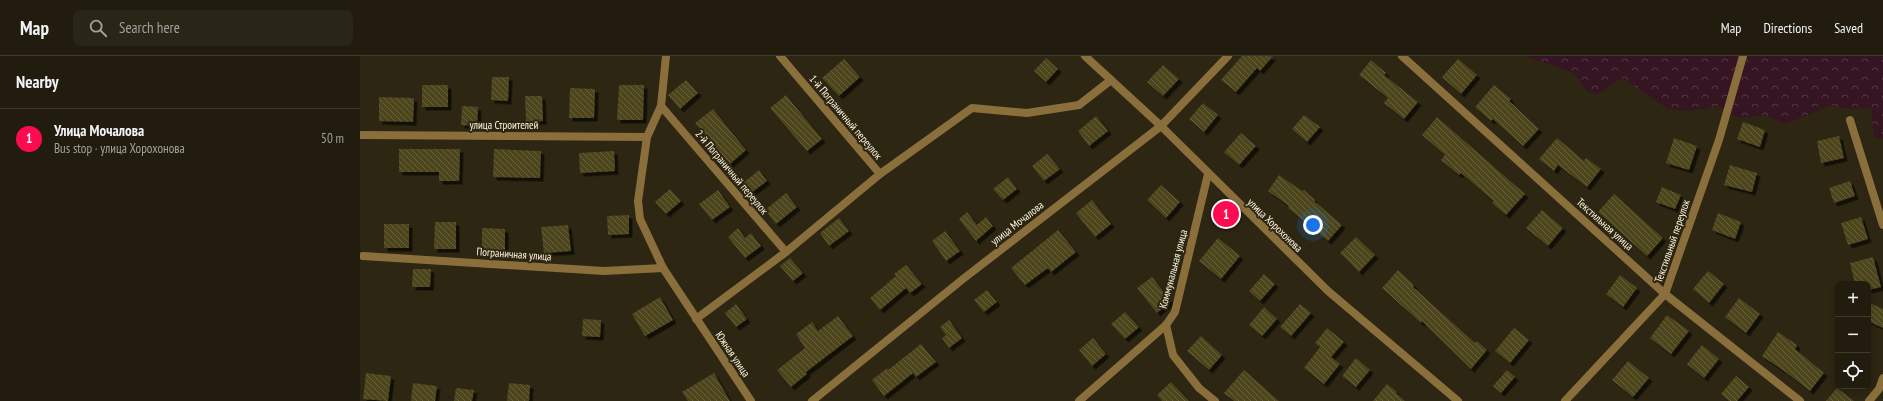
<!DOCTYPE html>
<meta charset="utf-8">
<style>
body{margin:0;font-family:"PT Sans Narrow",sans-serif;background:#292517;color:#f1f3f6}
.controls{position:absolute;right:12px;bottom:12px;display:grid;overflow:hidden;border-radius:8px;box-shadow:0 2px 6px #0003}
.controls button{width:36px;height:36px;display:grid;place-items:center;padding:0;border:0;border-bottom:1px solid #3e3a2e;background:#211c0e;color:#f1f3f6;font:20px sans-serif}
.you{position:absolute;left:953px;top:169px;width:14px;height:14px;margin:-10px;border:3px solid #fff;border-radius:50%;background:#1a73e8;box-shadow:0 0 0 6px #1a73e833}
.badge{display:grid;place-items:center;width:26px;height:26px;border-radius:50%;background:#fc0b51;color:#fff;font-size:13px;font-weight:700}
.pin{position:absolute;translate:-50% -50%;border:2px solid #fff;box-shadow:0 1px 4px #0006}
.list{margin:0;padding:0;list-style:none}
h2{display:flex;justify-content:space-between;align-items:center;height:52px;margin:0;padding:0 16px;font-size:17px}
h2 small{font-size:13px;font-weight:400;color:#a2a19e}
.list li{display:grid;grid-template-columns:26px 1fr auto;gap:12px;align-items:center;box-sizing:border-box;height:60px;padding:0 16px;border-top:1px solid #3e3a2e}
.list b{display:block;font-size:15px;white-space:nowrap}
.list p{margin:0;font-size:13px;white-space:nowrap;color:#a2a19e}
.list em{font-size:13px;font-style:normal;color:#a2a19e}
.icon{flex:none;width:22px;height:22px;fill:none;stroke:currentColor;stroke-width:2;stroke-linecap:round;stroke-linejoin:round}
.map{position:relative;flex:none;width:1523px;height:345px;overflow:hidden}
header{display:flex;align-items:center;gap:24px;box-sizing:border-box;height:56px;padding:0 20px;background:#211c0e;border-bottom:1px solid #3e3a2e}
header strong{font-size:19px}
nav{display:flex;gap:22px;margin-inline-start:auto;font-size:14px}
.search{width:280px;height:36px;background:#292517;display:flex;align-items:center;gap:10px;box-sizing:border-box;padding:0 14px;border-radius:8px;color:#a2a19e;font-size:15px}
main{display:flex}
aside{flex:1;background:#211c0e}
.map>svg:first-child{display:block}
.forest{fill:url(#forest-crowns)}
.building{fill:url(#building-back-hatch);filter:url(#shadow)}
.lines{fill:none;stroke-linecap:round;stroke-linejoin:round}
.minor{stroke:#8a6f3d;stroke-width:8}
.tertiary{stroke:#8a6f3d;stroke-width:8}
.labels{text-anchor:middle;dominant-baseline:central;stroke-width:4;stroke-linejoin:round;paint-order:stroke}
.street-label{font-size:11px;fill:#fff5dd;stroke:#2c2612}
</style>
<header>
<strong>Map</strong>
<div class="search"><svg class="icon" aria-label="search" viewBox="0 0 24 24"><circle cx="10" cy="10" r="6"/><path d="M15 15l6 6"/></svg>Search here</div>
<nav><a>Map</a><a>Directions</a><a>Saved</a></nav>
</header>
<main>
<aside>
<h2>Nearby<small></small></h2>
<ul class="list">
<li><span class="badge">1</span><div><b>Улица Мочалова</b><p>Bus stop · улица Хорохонова</p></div><em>50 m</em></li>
</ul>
</aside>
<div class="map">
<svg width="1523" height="345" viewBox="0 0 1523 345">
<defs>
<pattern id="forest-crowns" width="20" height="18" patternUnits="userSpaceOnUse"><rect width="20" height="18" fill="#361523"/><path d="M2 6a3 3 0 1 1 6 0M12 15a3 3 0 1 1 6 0" fill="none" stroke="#543842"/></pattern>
<pattern id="building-back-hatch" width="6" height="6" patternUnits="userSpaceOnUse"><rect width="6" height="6" fill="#4d441e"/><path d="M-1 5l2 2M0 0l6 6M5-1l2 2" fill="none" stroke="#68603e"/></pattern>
<filter id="shadow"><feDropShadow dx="3.5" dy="3.5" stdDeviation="0" flood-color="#0009"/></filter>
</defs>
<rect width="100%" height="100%" fill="#2c2612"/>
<polygon class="forest" points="1164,0 1523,0 1523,83 1514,81 1511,52 1488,53 1471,49 1426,68 1404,59 1379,62 1357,50 1330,55 1308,53 1262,22 1237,39 1227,35 1214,17"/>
<g class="building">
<polygon points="882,0 913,0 900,15 897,12 876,36 861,24"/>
<polygon points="686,2 698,13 686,26 674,15"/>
<polygon points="484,3 500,21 479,40 462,22"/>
<polygon points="1098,3 1117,19 1101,38 1082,21"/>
<polygon points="1011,4 1026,17 1024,19 1058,46 1044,63 1024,47 1028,42 999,19"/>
<polygon points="803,9 819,23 803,40 787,26"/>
<polygon points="132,21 149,21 148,45 131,44"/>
<polygon points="326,24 338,37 320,53 308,39"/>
<rect x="62" y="29" width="26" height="22"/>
<polygon points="259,29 284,29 283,64 257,64"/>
<polygon points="1134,29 1151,43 1149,45 1179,73 1163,90 1133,63 1131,65 1115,51"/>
<polygon points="210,32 235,33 234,62 209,62"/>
<polygon points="426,39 462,83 447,95 410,52"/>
<polygon points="165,40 182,40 183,65 166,66"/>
<polygon points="19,41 54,42 53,66 19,65"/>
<polygon points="843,47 858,59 844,76 829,63"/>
<polygon points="102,50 118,51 117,70 101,69"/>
<polygon points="353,53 386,94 370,108 335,67"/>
<polygon points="944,59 960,71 947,86 932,73"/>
<polygon points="736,60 748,75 729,90 718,75"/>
<polygon points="1077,61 1165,138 1146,159 1132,147 1134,145 1101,117 1099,119 1081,104 1085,99 1062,79"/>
<polygon points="1383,66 1405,74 1400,91 1377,83"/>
<polygon points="881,77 896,90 879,109 864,96"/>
<polygon points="1479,80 1484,102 1461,107 1457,85"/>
<polygon points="1197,82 1224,105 1226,102 1241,113 1227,131 1198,109 1194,115 1179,103"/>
<polygon points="1314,82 1337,90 1329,114 1306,107"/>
<polygon points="39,93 100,93 99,125 79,125 79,116 39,116"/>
<polygon points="134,93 181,95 180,122 133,121"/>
<polygon points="254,95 255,115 220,117 219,97"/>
<polygon points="687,98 700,113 684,125 672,110"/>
<polygon points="1370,109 1397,117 1392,136 1364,129"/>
<polygon points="399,114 407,125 391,137 383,127"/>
<polygon points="919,119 942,135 944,134 955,144 954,145 982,169 968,185 928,152 929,150 908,135"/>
<polygon points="648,121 657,133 643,144 633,133"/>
<polygon points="1490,125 1495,140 1474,147 1469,132"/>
<polygon points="801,129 820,146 806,162 787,144"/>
<polygon points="1302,131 1321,139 1315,153 1296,146"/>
<polygon points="310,133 321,145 306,158 295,146"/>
<polygon points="358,134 370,151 352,164 339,148"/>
<polygon points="426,137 437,151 416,168 405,154"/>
<polygon points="1254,138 1303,182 1287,200 1238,156"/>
<polygon points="732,144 751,168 735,181 716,157"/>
<polygon points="1182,154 1203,172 1188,190 1166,172"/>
<polygon points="607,156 617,169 626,161 633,170 616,185 599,163"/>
<polygon points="1358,157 1381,166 1375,183 1352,174"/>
<polygon points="269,159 269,178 248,179 247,160"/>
<polygon points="1501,161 1508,183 1488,189 1481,167"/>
<polygon points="479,162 489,175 469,190 460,177"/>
<polygon points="75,166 96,166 96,193 74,193"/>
<rect x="24" y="168" width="25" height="24"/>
<polygon points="208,169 211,195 184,197 181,171"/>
<polygon points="122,172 145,173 145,194 122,194"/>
<polygon points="378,172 385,182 391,177 401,190 385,202 368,181"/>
<polygon points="698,174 716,196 691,216 688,212 665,229 651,212"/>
<polygon points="585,175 600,195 586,205 572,185"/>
<polygon points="996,181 1015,199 999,216 980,197"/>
<polygon points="858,182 880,200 861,223 839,205"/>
<polygon points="1513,201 1521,231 1508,234 1508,228 1495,228 1490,207"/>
<polygon points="430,202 443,217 433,225 420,210"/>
<polygon points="546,209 562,228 550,237 546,232 520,254 510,242 536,220 534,218"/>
<polygon points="53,213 71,213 70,231 52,231"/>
<polygon points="1038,214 1054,229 1053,231 1115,287 1117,285 1127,294 1111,313 1062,265 1061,267 1022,232"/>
<polygon points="1348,215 1364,228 1349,247 1333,233"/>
<polygon points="904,218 915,228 900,245 889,235"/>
<polygon points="1260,219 1277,232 1263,251 1246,238"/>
<polygon points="792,221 811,245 797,257 777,232"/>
<polygon points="627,234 637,246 624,256 614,244"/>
<polygon points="300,241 313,264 285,280 272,258"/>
<polygon points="1379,242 1400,258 1386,277 1365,261"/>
<polygon points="1508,246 1523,253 1523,272 1508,265"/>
<polygon points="376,248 387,263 376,271 365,257"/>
<polygon points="940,248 951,257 931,280 920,271"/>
<polygon points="904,251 917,263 902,280 889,269"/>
<polygon points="765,256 779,271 765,283 751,268"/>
<polygon points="1307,259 1329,275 1311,298 1290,282"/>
<polygon points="478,260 493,280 446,316 447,318 431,331 417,314 445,292 436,278 452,266 458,275"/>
<polygon points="223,263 241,264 240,281 222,280"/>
<polygon points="589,264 602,282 589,292 582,282 586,279 580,271"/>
<polygon points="967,272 984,286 971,301 980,308 964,328 944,312 960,291 955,287"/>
<polygon points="1154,272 1169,284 1150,307 1135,295"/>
<polygon points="1418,276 1437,289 1435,293 1464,317 1450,335 1427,317 1402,300"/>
<polygon points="841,280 862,299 849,314 827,295"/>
<polygon points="733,282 746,298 732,310 719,294"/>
<polygon points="561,288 576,306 556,321 553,317 524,340 512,324 527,312 528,314"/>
<polygon points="1342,289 1359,303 1344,322 1327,308"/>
<polygon points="996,302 1010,314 996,331 982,320"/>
<polygon points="1268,305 1289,322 1273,341 1252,324"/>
<polygon points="884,314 919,345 874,345 864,337"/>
<polygon points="1147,314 1155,321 1141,337 1133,330"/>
<polygon points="6,317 31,320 28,345 3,343"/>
<polygon points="354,317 370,345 328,345 322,336"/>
<polygon points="1376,320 1389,331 1377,345 1369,345 1361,338"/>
<polygon points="811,326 829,345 802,345 797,339"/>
<polygon points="53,327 77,330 75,345 51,345"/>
<polygon points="149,327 170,329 169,345 147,345"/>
<polygon points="1027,328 1037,336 1036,337 1045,345 1013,345"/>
<polygon points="96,332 114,334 112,345 94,345"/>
<polygon points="1477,332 1494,345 1466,345"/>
</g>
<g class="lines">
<g class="minor">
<polyline points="306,0 301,50 287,81 278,145 280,163 303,212 391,345"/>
<polyline points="420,0 520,118"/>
<polyline points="1042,0 1305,238 1440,345"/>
<polyline points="301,50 426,196"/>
<polyline points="1490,64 1523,169"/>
<polyline points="0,79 287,81"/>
<polyline points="3,200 244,215 303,212"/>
<polyline points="336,263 426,196 520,118 612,52 667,57 719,49 751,24"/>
<polyline points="806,269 813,299 839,332 855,345"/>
<polyline points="719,345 806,269 815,256 848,118"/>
<polyline points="1205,345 1305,238 1359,84 1383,0"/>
<polyline points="1509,345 1519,333 1523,322"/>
</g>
<g class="tertiary">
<polyline points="725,0 801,70 968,235 1098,345"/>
<polyline points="452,345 603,223 801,70 868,0"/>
</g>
</g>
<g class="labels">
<g class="street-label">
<text transform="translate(486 61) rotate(50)">1-й Пограничный переулок</text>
<text x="144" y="69">улица Строителей</text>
<text transform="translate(372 116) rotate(50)">2-й Пограничный переулок</text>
<text transform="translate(657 167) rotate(-38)">улица Мочалова</text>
<text transform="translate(1245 168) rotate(42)">Текстильная улица</text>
<text transform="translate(915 169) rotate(44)">улица Хорохонова</text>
<text transform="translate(1312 185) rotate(-71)">Текстильный переулок</text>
<text transform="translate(154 198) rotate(4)">Пограничная улица</text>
<text transform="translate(813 213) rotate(-75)">Коммунальная улица</text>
<text transform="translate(373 298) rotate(56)">Южная улица</text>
</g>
</g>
</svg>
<div class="controls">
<button>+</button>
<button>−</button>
<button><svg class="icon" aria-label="locate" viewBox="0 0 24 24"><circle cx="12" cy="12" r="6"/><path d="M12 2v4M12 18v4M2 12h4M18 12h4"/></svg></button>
</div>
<div class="you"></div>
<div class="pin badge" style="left:866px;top:158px">1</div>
</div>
</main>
